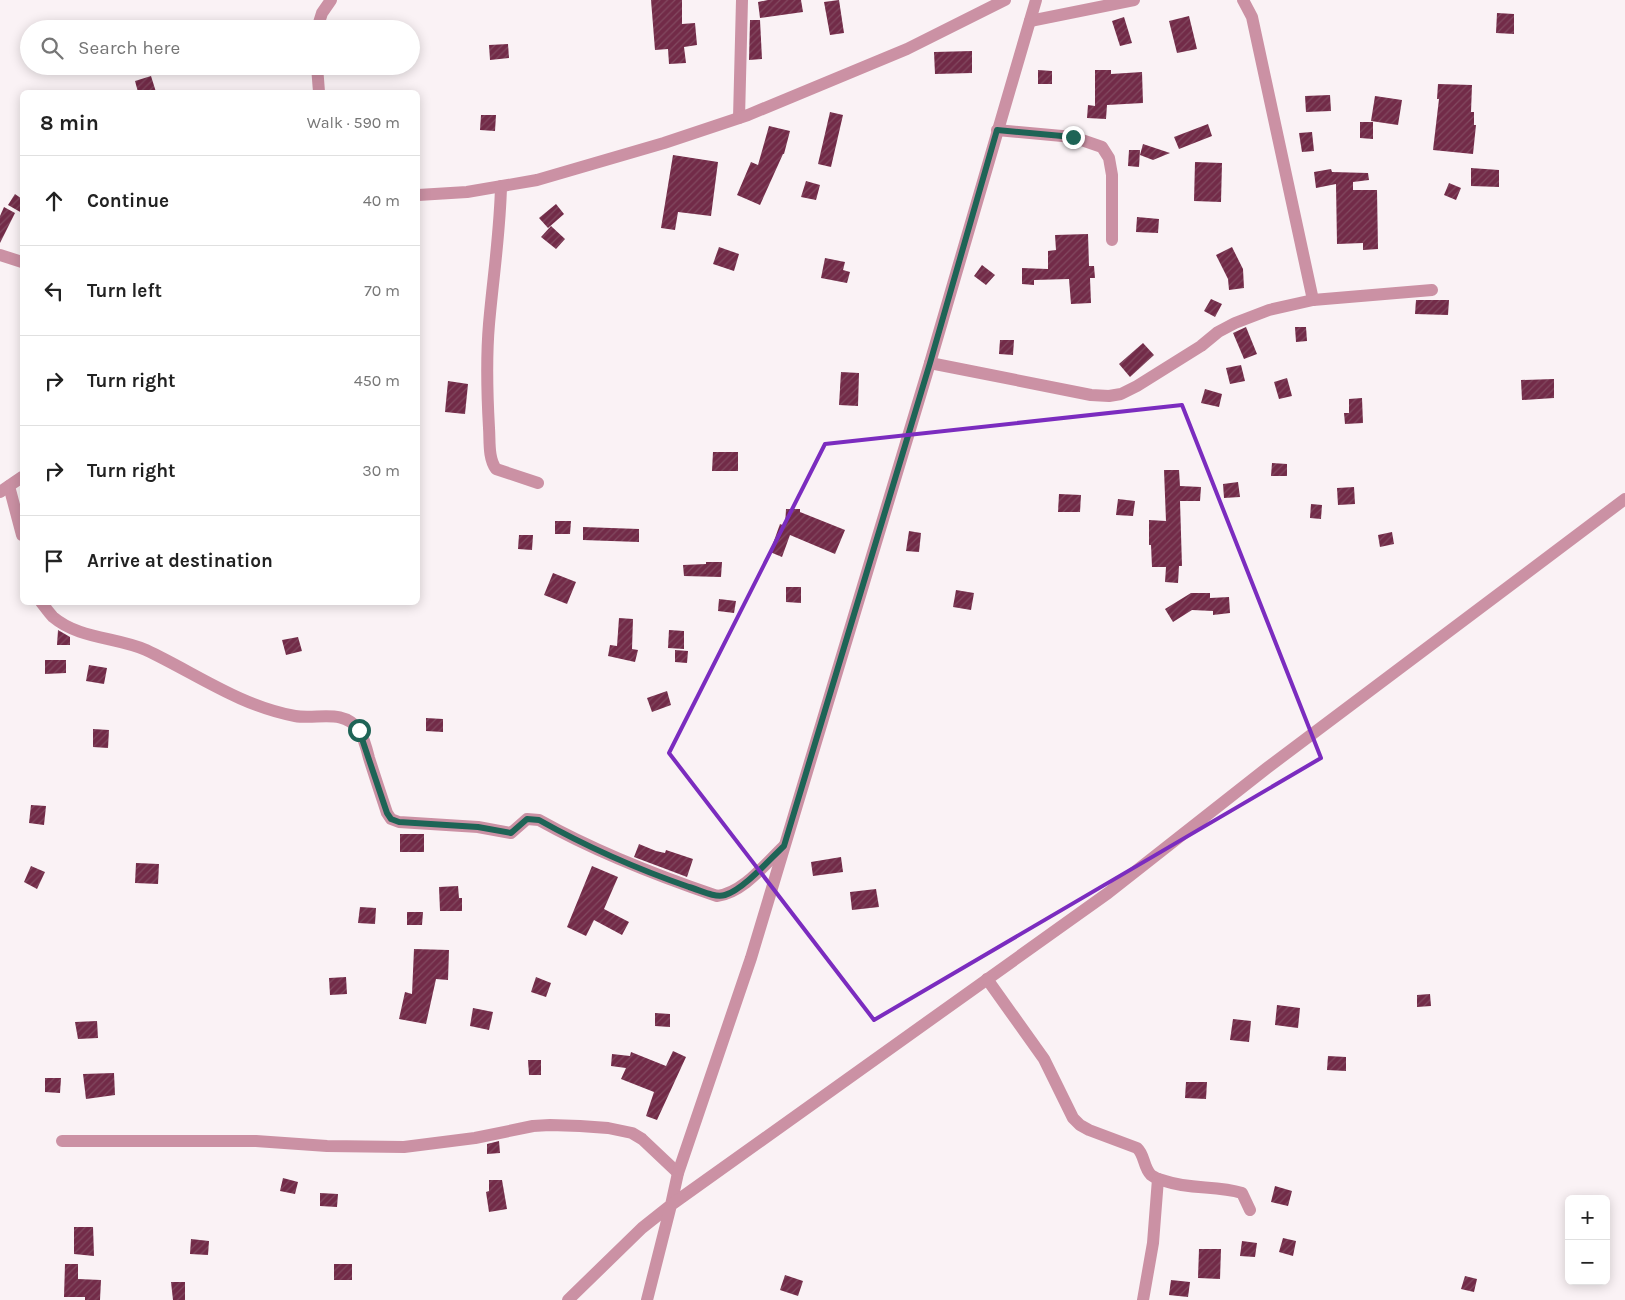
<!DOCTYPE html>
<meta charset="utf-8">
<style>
body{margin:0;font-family:Karla,sans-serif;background:#f6f6f6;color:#222}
.controls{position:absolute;right:15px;bottom:15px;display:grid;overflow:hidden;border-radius:8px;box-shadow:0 2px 12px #0003}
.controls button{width:45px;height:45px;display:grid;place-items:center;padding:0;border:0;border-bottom:1px solid #e0e0e0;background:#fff;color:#222;font:25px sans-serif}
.stop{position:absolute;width:15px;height:15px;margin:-11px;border:4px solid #1e6456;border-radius:50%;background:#fff}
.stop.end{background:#1e6456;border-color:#fff;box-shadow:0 1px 5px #0008}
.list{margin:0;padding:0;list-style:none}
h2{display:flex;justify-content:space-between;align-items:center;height:65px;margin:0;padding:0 20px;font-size:21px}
h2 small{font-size:16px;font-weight:400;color:#767676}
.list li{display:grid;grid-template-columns:32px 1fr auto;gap:15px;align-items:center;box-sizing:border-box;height:90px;padding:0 20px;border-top:1px solid #e0e0e0}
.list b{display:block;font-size:19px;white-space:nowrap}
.list em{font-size:16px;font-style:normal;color:#767676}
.icon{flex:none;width:28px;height:28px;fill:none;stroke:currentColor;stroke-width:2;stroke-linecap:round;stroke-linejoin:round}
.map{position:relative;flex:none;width:1625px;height:1300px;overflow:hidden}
.search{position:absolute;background:#fff;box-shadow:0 2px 12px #0003;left:20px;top:20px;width:400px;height:55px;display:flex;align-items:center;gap:12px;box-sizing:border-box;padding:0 18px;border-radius:28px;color:#767676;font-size:19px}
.panel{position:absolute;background:#fff;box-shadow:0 2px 12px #0003;left:20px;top:90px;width:400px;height:515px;border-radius:8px}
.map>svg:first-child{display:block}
.building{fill:url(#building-hatch)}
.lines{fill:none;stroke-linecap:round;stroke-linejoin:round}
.street{stroke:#cb91a4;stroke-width:12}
.route{stroke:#1e6456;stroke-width:6}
.marked{fill:none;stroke:#7b2cbf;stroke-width:4;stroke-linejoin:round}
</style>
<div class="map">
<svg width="1625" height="1300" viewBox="0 0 1625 1300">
<defs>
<pattern id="building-hatch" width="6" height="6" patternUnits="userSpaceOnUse" patternTransform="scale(1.25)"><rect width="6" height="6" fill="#722b48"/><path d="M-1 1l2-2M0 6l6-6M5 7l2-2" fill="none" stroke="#824960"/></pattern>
</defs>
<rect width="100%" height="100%" fill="#faf2f5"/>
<g class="building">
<polygon points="651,0 682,0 682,24 695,23 697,45 684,47 686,63 669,64 668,49 655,50"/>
<polygon points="768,0 801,0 803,12 760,18 758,2"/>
<polygon points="839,0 844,33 830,35 824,2"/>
<polygon points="1497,13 1514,14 1514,34 1496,33"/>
<polygon points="1189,16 1197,49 1177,53 1169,21"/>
<polygon points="1124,17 1132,43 1120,46 1112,21"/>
<polygon points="750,20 760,20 762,59 749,60"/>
<polygon points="508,44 509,58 490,60 489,45"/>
<polygon points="972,51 972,73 935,74 934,52"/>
<polygon points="1038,70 1052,71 1052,84 1038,84"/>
<polygon points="1095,70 1111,70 1111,74 1142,72 1143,103 1107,105 1106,119 1087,118 1088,105 1095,106"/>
<polygon points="151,76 156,92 138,92 135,81"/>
<polygon points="1438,84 1472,85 1471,112 1474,112 1474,125 1476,125 1473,154 1433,150 1439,99 1437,99"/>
<polygon points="1330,95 1331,111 1306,112 1305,96"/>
<polygon points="1375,96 1402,100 1398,125 1371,121"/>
<polygon points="830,112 843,115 831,167 818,164"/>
<polygon points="481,115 496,115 495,131 480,130"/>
<polygon points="1360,122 1373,122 1373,139 1360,138"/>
<polygon points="1208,124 1212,136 1179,149 1174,137"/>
<polygon points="769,126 790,131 784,154 783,154 760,205 737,195 751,162 758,165"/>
<polygon points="1312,132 1314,151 1302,152 1299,133"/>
<polygon points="1143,144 1170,153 1153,160 1140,155"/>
<polygon points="1129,150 1140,150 1139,167 1128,166"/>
<polygon points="673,155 718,162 711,216 678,212 675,230 661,228"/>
<polygon points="1195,162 1222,163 1221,202 1194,201"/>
<polygon points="1471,168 1499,170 1499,187 1471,186"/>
<polygon points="1331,169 1332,172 1368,173 1369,180 1353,182 1353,190 1377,190 1378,249 1363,250 1363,243 1337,244 1336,184 1316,188 1314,172"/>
<polygon points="806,181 820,185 816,200 801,197"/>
<polygon points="1449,183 1461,188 1456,200 1444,195"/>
<polygon points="15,194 22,199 22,213 8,205"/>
<polygon points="556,204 564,214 548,228 539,218"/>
<polygon points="4,207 15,213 0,243 0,216"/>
<polygon points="1137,217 1159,219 1158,233 1136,232"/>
<polygon points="551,226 565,239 556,249 541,237"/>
<polygon points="1088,234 1089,266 1094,266 1095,278 1090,278 1091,303 1071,304 1069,279 1034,280 1034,285 1022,284 1022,268 1048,269 1048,251 1056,250 1055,235"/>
<polygon points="719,247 739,254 734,271 713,264"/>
<polygon points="1232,247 1243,269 1244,288 1229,290 1228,279 1216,255"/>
<polygon points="825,258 845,262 843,270 850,272 847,283 821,278"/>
<polygon points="982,265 995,275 986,285 974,276"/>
<polygon points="1211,299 1222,304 1215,317 1204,311"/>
<polygon points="1416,300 1449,300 1448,315 1415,314"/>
<polygon points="1246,327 1257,354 1244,359 1233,333"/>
<polygon points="1295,327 1306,327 1307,341 1296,342"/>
<polygon points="1000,340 1014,340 1013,355 999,354"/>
<polygon points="1143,343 1154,355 1130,377 1119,364"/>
<polygon points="1241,365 1245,381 1230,384 1226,368"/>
<polygon points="841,372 859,373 858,406 839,405"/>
<polygon points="1287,378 1292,396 1279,399 1274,382"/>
<polygon points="1554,379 1554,398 1522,400 1521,380"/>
<polygon points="448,381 468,384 465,414 445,412"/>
<polygon points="1205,389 1222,394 1219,407 1201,403"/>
<polygon points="1362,398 1363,423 1345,424 1344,413 1349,413 1349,399"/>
<polygon points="713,452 738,452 738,471 712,471"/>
<polygon points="1272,463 1287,464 1287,476 1271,476"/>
<polygon points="1164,470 1179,470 1180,486 1201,487 1200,501 1180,501 1182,566 1179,566 1178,583 1165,582 1166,567 1152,567 1151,545 1149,545 1149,520 1166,521"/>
<polygon points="1238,482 1240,497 1224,498 1223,484"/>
<polygon points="1354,487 1355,504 1338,505 1337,488"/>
<polygon points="1059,494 1081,495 1080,512 1058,512"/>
<polygon points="1118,499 1135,501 1133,516 1116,515"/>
<polygon points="1311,504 1322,505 1321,519 1310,518"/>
<polygon points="786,509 800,509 800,512 845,530 835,554 790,535 782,557 770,552 780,524 785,526"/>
<polygon points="555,521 571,521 570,534 555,534"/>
<polygon points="583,527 639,529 639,542 583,540"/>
<polygon points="909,531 921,533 919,552 906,551"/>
<polygon points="1392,532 1394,544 1380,547 1378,535"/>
<polygon points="519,535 533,535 532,550 518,549"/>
<polygon points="706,562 722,562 721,577 684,576 683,565 706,564"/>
<polygon points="553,573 576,582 567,604 544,595"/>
<polygon points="786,587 801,587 801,603 786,602"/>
<polygon points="956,590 974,593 971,610 953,607"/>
<polygon points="1191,593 1210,593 1210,598 1229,597 1230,613 1213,615 1213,611 1192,610 1173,622 1165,609"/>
<polygon points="719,599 736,601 734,613 718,611"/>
<polygon points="619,618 633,619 632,649 638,650 635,662 608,656 610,645 617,646"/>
<polygon points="58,630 70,637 70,645 57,645"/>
<polygon points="669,630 684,631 684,649 668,648"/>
<polygon points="298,637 302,651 286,655 282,640"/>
<polygon points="675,650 688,651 687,663 675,662"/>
<polygon points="45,660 66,660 66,673 45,674"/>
<polygon points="89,665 107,668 104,684 86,681"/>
<polygon points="667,691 671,705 652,712 647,698"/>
<polygon points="426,718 443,719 443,732 426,731"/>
<polygon points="93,729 109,730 108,748 93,747"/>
<polygon points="31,805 46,806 44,825 29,823"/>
<rect x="400" y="834" width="24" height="18"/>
<polygon points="639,844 656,851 665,853 666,850 693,859 687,877 634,857"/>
<polygon points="841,857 843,872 813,876 811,862"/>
<polygon points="136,863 159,864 158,884 135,883"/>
<polygon points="31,866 45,872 37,889 24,882"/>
<polygon points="592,866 618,877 604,909 629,922 622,935 594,920 586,936 567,927"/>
<polygon points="458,886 459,898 462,898 462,911 440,911 439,887"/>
<polygon points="876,889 879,907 852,910 850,892"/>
<polygon points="360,907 376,908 375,924 358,923"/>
<polygon points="407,912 423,912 422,925 407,925"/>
<polygon points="414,949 449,950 448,980 436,979 426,1024 399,1019 405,992 412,994"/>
<polygon points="346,977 347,994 330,995 329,978"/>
<polygon points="536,977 551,983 546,997 531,992"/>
<polygon points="1430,994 1431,1006 1417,1007 1417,995"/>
<polygon points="1277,1005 1300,1008 1298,1028 1275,1025"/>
<polygon points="473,1008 493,1012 489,1030 470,1026"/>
<polygon points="655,1013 670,1014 670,1027 655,1026"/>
<polygon points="1233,1019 1251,1021 1249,1042 1230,1040"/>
<polygon points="97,1021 98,1038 78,1039 75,1022"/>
<polygon points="673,1051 686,1057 657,1120 646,1116 654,1092 621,1079 626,1068 611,1066 612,1054 630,1056 631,1052 666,1066"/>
<polygon points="1328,1056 1346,1057 1346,1071 1327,1070"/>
<polygon points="528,1060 541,1060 541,1075 529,1075"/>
<polygon points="114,1073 115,1095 86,1099 83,1074"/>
<polygon points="45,1078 61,1078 60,1093 45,1092"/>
<polygon points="1186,1082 1207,1082 1206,1099 1185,1098"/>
<polygon points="499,1141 500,1153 487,1154 487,1144"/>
<polygon points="283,1178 298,1182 295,1194 280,1191"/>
<polygon points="489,1180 502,1180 507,1209 489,1212 486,1192 489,1191"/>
<polygon points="1275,1186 1292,1191 1288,1206 1271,1202"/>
<polygon points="320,1193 338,1194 337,1207 320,1206"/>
<polygon points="74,1227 93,1227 94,1256 74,1254"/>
<polygon points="1283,1238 1296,1241 1293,1256 1279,1252"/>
<polygon points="191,1239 209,1241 208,1255 190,1254"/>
<polygon points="1242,1241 1257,1243 1255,1257 1240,1256"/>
<polygon points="1199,1249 1221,1249 1220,1279 1198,1278"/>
<polygon points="65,1264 78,1264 78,1279 101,1280 100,1300 85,1300 85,1297 64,1297"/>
<rect x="334" y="1264" width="18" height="16"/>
<polygon points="785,1275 803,1281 798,1296 780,1290"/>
<polygon points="1465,1276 1477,1279 1474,1292 1461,1289"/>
<polygon points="1171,1280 1190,1282 1188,1297 1169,1295"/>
<polygon points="171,1282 185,1282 185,1300 173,1300"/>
</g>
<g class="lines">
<g class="street">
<polyline points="1243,0 1252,17 1313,300"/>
<polyline points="1030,21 1134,0"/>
<polyline points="317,29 322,13 331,0"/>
<polyline points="317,66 319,92"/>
<polyline points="739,118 742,0"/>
<polyline points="997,130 1073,137 1102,147 1109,158 1112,175 1112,240"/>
<path d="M501 186C500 233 493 278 489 324 486 359 487 393 489 428 490 441 488 458 496 469L538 483"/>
<polyline points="418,195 467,192 537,180 664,143 748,115 907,49 1005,0"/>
<polyline points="0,255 22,262"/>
<polyline points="930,363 1091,395 1109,396 1121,394 1137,386 1201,346 1218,332 1235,323 1269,310 1313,300 1432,290"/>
<polyline points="9,486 22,535"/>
<polyline points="0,492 22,477"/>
<path d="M41 602C45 607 49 613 53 617 79 639 116 637 146 650 195 673 240 706 295 716 317 720 343 708 359 730 364 738 367 750 369 758 375 777 381 795 387 813L391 819 399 822 478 827 511 833 527 819 539 820C596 852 655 875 717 896 743 893 765 864 784 846"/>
<path d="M987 979 1044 1059 1073 1118 1080 1125 1089 1130 1137 1148C1145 1155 1143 1167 1151 1175 1155 1178 1160 1180 1165 1181 1191 1190 1217 1185 1242 1193L1250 1210"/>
<polyline points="62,1141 256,1141 327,1146 404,1147 475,1138 533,1126 550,1125 580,1126 608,1128 632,1133 642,1139 678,1173"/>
<polyline points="568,1300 642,1228 671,1205 678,1173 751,958 930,363 1036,0"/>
<polyline points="647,1300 671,1205 1108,893 1267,768 1625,499"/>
<polyline points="1143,1300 1153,1243 1158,1179"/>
</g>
</g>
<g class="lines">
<path class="route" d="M359 730 387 813 391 819 399 822 478 827 511 833 527 819 539 820C587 847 637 869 689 887 700 890 714 898 725 895 743 890 770 859 784 846L930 363 997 130 1073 137"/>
</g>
<path class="marked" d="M1182 405 1321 758 874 1020 669 753 825 444Z"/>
</svg>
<div class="controls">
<button>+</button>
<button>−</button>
</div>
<div class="stop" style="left:359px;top:730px"></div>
<div class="stop end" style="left:1073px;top:137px"></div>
<div class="search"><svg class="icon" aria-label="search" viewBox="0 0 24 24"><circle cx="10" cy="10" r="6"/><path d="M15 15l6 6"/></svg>Search here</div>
<section class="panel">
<h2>8 min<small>Walk · 590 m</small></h2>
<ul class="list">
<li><svg class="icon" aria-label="ahead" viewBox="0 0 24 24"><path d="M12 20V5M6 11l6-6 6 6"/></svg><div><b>Continue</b></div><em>40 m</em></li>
<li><svg class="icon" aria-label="left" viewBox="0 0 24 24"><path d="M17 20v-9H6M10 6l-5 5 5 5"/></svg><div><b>Turn left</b></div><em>70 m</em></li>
<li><svg class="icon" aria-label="right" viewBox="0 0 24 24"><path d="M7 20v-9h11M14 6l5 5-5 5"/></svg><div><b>Turn right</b></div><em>450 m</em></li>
<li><svg class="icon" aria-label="right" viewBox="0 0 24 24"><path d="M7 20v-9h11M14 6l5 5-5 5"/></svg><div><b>Turn right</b></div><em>30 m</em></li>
<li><svg class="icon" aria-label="arrive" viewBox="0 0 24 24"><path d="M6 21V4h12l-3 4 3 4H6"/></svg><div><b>Arrive at destination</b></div></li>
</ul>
</section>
</div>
